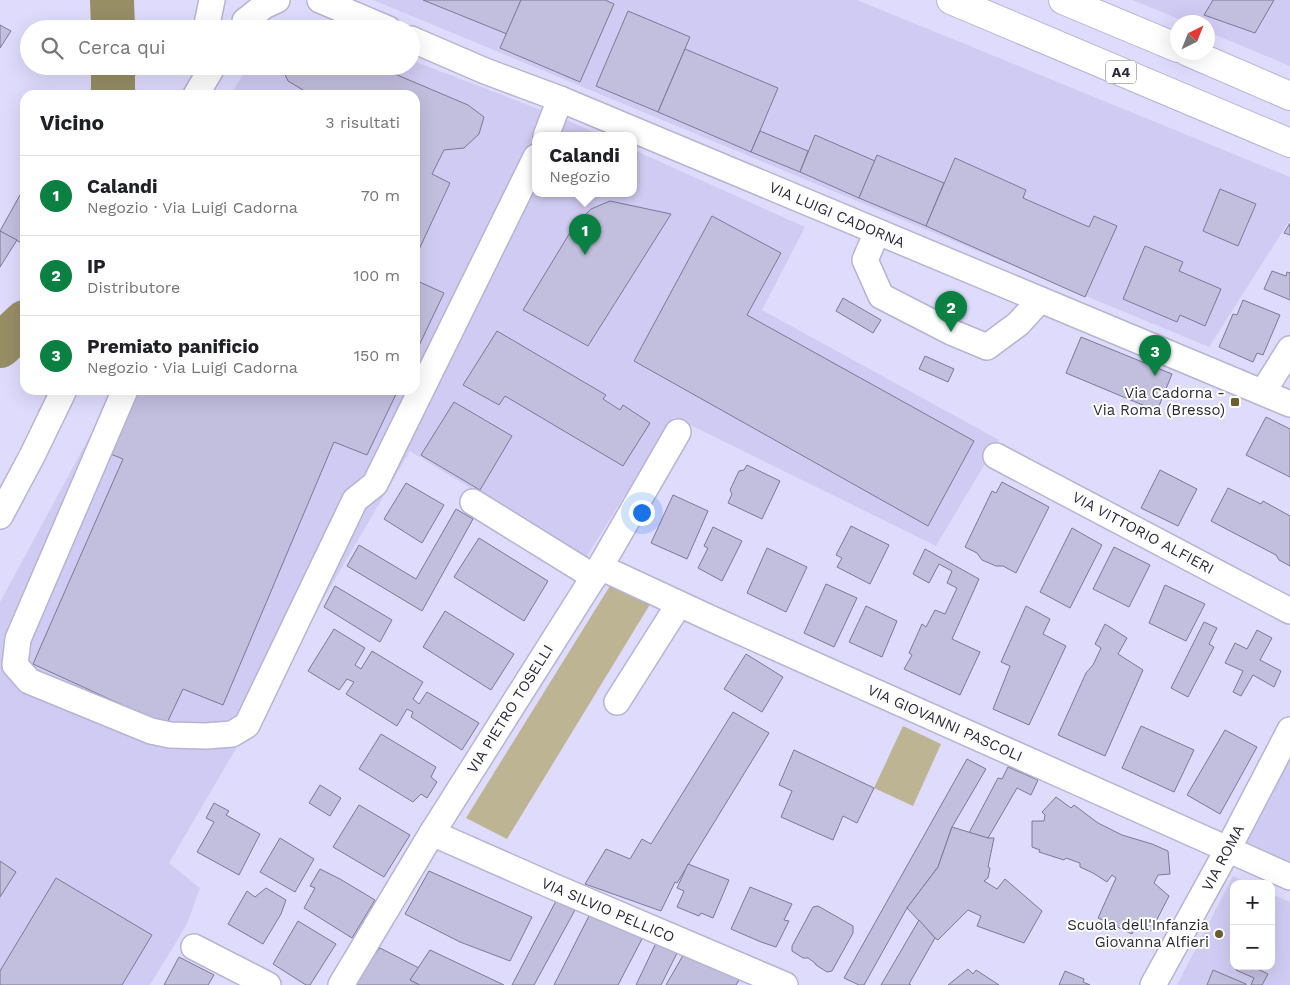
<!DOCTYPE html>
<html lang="it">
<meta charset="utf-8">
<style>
body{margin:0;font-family:"Work Sans",sans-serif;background:#f2f2f2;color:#202124}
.controls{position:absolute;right:15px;bottom:15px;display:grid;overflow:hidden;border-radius:10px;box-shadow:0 5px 20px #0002}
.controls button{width:45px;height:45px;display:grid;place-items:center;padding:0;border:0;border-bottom:1px solid #e0e0e0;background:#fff;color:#202124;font:25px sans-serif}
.compass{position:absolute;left:1170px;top:15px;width:45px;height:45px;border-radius:50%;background:#fff;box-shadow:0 5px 20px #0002;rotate:43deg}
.you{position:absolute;left:641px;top:512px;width:18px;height:18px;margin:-12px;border:4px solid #fff;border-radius:50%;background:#1a73e8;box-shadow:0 0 0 8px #1a73e833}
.badge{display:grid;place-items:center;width:32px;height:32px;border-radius:50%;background:#0b8043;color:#fff;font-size:16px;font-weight:700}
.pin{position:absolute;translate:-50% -41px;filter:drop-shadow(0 1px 2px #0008)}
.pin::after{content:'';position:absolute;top:26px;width:18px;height:15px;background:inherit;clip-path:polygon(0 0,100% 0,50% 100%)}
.popup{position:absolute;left:532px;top:132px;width:105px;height:65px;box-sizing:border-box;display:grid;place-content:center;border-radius:10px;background:#fff;filter:drop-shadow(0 1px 4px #0005);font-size:16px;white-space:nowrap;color:#757577}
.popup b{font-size:19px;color:#202124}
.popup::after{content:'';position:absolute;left:50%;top:100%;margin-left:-10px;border:10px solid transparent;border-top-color:#fff}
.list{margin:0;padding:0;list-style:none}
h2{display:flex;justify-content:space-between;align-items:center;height:65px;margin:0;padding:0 20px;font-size:21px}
h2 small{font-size:16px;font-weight:400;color:#757577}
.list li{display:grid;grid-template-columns:32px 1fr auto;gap:15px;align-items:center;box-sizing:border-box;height:80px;padding:0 20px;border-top:1px solid #e0e0e0}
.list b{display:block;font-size:19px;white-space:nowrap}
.list p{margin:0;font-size:16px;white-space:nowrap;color:#757577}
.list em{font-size:16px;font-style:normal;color:#757577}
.icon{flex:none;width:28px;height:28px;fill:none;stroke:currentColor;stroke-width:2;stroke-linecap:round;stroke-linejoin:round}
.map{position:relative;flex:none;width:1290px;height:985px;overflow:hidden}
.search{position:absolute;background:#fff;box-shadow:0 5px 20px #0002;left:20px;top:20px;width:400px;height:55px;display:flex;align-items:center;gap:12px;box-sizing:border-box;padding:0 18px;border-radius:28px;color:#757577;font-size:19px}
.panel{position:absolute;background:#fff;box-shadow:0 5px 20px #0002;left:20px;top:90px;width:400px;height:305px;border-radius:15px}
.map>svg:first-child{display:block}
.built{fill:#d0cbf2}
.green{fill:#bcb493}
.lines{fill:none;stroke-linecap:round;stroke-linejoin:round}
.river{stroke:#978e66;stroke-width:44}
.building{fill:#c2bede;stroke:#7c7896}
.minor-casing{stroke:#b7b3d3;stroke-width:28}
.highway-casing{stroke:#b7b3d3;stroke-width:30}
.minor{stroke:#fff;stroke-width:25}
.highway{stroke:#fff;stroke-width:28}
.poi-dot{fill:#6b5f2c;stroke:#fff;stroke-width:2}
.labels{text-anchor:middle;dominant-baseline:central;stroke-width:4;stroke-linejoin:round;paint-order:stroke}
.shield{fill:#fff;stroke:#6b6972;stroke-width:1}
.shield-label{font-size:14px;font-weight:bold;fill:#2b2936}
.street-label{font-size:15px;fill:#2b2936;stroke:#fff}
.poi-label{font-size:15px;fill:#2b2936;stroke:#fff;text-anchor:end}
</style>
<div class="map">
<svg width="1290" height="985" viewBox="0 0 1290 985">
<rect width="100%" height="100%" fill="#dfdbfd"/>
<g class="built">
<polygon points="373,0 857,0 1290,177 1290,220 1209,347"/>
<polygon points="1132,0 1290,0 1290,66 1208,32 1208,22 1186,22"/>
<polygon points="308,21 329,29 292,29"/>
<polygon points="411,60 567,120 602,136 536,136 536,194 634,194 634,150 805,227 762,310 999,440 936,546 674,417 585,559 410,451 169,863 200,888 187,924 150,985 0,985 0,602 104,410 112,390 415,390 415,95 232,95 236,85 249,66 411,66"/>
<polygon points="1290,759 1290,868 1245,847"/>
<polygon points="1233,876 1250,884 1234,884 1234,966 1271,966 1271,894 1290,902 1290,985 1177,985"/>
</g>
<g class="green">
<polygon points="613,581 652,601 507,839 466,818"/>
<polygon points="903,726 941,744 913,806 874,788"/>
</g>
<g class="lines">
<g class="river">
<polyline points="112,0 113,29"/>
<polyline points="113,66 113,95"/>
<polyline points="0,346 25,322"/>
</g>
</g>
<g class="building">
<polygon points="423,0 521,0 507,34"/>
<polygon points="521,0 605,0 614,4 580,82 500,48"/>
<polygon points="1213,0 1274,0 1255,33 1204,15"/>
<polygon points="628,11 690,37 658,112 596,86"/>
<polygon points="0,25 11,31 0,48"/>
<polygon points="685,49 778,88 751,152 658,112"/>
<polygon points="281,66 376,66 468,105 484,117 479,134 464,148 444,150 432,174 450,183 415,258 415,95 307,95 308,93 288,81"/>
<polygon points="760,131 808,151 800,172 751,152"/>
<polygon points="815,135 875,161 859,198 800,172"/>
<polygon points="877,155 944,183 926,226 859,198"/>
<polygon points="955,158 1026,190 1023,198 1089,227 1094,216 1117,226 1085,297 926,226"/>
<polygon points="25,186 25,245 0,231"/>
<polygon points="1220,189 1256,204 1238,246 1203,231"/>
<polygon points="610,201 671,214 588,346 523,310 574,226 591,209"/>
<polygon points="712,216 781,253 747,315 974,441 928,526 634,361"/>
<polygon points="1290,223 1290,235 1284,233"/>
<polygon points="0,231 17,240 0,267"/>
<polygon points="1145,246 1183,262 1179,271 1221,289 1205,326 1180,315 1177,322 1123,299"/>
<polygon points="1272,271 1286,276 1287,272 1290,273 1290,300 1264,289"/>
<polygon points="415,280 444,293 415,354"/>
<polygon points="843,298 881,320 873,333 836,311"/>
<polygon points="1243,300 1280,315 1263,355 1257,353 1253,362 1219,347 1233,314 1237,315"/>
<polygon points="497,331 606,395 603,399 620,410 623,405 650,423 623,466 505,396 499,405 463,385"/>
<polygon points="1081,337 1172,374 1157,411 1066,373"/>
<polygon points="925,356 954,369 948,382 919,369"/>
<polygon points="136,390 398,390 367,455 334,442 223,705 183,689 166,725 33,664 123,459 108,453"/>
<polygon points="454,402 512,436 480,490 421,455"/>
<polygon points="1266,417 1290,429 1290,477 1246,455"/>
<polygon points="747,465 780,481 762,519 728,503 732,494 730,490 739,471 744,470"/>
<polygon points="1160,470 1197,489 1178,526 1141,508"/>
<polygon points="1002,482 1049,507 1016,573 1003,566 996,566 982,560 977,553 965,547 992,491 996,493"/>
<polygon points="406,483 444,505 422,543 384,519"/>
<polygon points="1228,488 1261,504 1263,501 1290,516 1290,566 1279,560 1276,555 1211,521"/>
<polygon points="673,495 708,511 687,559 651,543"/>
<polygon points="456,509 473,519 422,611 347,566 359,545 416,579"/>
<polygon points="851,526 889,545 870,584 837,567 842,558 836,555"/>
<polygon points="713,527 742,541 722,581 698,568 708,548 704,546"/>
<polygon points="1072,528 1102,545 1070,608 1040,592"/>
<polygon points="479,538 548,581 524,621 454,577"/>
<polygon points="1114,547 1150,565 1129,607 1093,589"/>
<polygon points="767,548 807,567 786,612 747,593"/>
<polygon points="925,549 979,579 952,639 980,652 960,695 904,669 912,655 909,653 922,624 926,627 935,610 945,614 957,588 947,583 952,571 939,564 929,583 913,574"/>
<polygon points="826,584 857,598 834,647 804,633"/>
<polygon points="1165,585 1205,604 1186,641 1149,623"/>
<polygon points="335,586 392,620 380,642 324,607"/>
<polygon points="866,606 897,621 882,657 849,642"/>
<polygon points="1026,606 1050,619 1043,634 1066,646 1029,725 993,709 1010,666 1001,662"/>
<polygon points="445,611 514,654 491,690 423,647"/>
<polygon points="1204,622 1217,628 1209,644 1214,647 1188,697 1171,688"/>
<polygon points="1105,624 1127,638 1118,654 1143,670 1105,756 1058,735 1086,673 1093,665 1101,648 1095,644"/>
<polygon points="334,629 365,648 355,665 361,669 372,651 423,682 413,699 419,704 427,692 479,723 462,750 411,717 413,712 407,709 397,726 346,694 354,682 347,679 339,690 308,671"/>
<polygon points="1257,630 1272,638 1260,660 1281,671 1274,687 1253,675 1241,696 1233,692 1243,671 1225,663 1235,643 1247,649"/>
<polygon points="746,654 783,677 762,712 724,689"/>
<polygon points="733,712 769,733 677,883 675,882 661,911 585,884 606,849 630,859 642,839 651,844"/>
<polygon points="1141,726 1194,750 1174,792 1122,768"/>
<polygon points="1225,730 1257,747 1220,814 1187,795"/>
<polygon points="381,734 436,767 431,777 437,782 427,798 421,794 413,802 359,769"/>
<polygon points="794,750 874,788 857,823 843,816 833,840 781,817 792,791 779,785"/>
<polygon points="967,759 986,769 952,827 938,867 907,908 864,985 859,985 844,978"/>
<polygon points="1008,767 1038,780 1031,795 1017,788 988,838 969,833 998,778 1002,779"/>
<polygon points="320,785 341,798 330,816 309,803"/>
<polygon points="1056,797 1071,808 1074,805 1098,823 1122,835 1152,844 1168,851 1170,874 1158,875 1154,883 1169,896 1151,931 1138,924 1132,934 1098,918 1116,878 1112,875 1107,882 1093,873 1080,867 1080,863 1066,858 1064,860 1039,852 1040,850 1032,847 1032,821 1044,821 1045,815 1042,812"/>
<polygon points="214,803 229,811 226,815 260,834 239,875 197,852 214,822 206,818"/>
<polygon points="359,805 410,835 384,877 333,847"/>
<polygon points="952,827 988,838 994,838 988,867 990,868 988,878 984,881 997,889 1005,879 1042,911 1024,943 977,926 981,916 968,910 938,940 935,938 907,908 938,867"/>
<polygon points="280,838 314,859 295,892 260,872"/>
<polygon points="0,861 16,872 0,897"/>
<polygon points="688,864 729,880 713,918 701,913 699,916 677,907 684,891 677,888"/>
<polygon points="320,869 340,879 375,900 352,938 304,908 315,888 310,886"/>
<polygon points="429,871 532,917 510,961 460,942 405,914"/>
<polygon points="56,878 152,935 122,985 0,985 0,971"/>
<polygon points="750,887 792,904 784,920 789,921 776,947 761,942 731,929"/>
<polygon points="266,888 286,900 281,914 263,944 228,924 247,891 255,897"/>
<polygon points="556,901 575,910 534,985 512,985"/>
<polygon points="818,906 853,926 853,933 832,971 827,972 816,965 815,963 808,958 803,958 792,951 792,946 813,907"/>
<polygon points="591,912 643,937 618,985 554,985"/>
<polygon points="919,920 935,938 909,984 911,985 881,985"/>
<polygon points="298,921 336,944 310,985 306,985 273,964"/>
<polygon points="656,943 677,953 661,985 636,985"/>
<polygon points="380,948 419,968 410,980 420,985 356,985 372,957"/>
<polygon points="430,950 504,985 420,985 410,980"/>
<polygon points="685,952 741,977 736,985 666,985"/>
<polygon points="179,957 214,975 208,985 164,985"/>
<polygon points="1238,966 1251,966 1268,974 1262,985 1251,985 1254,978 1236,970"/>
<polygon points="968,969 973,974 976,970 999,985 948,985"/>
<polygon points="1213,970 1246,984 1246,985 1207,985"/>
<polygon points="1065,971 1084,979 1083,982 1090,985 1059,985"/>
</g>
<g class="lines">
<g class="minor-casing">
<g id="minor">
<polyline points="320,0 388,29"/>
<polyline points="245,21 264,6 277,0"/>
<polyline points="206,29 212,0"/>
<polyline points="411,39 485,71 560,99 1290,404"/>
<polyline points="196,95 213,66"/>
<polyline points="546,136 560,99"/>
<polyline points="877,232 865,260 881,296 951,332 987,347 1018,324 1040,300"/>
<polyline points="125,390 18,639 15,665 29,681 151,731 170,735 206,736 232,734 247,725 355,500 375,484 536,157"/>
<polyline points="1263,392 1290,349"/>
<polyline points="996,456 1290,611"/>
<polyline points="473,502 594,577"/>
<polyline points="0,516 32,456 64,390"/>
<polyline points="600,567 712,619 1290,877"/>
<polyline points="617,702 679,604"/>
<polyline points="432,833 550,885 785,985"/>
<polyline points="194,947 268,985"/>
<polyline points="341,985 432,833 600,567 678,432"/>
<polyline points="1153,985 1228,849 1290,730"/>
</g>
</g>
<g class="highway-casing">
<g id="highway">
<polyline points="951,0 1290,143"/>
<polyline points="1063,0 1178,48"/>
<polyline points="1188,52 1290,96"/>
</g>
</g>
<use href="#minor" class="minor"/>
<use href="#highway" class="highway"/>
</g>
<g class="poi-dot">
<rect x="1230" y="397" width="10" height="10" rx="2.5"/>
<circle cx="1219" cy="934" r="5"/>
</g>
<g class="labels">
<rect class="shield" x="1106" y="60.5" width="30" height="23" rx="4"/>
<g class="shield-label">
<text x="1121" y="72">A4</text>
</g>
<g class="street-label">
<text transform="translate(837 215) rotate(23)">VIA LUIGI CADORNA</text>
<text transform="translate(1143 533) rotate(28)">VIA VITTORIO ALFIERI</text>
<text transform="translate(510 709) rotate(-58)">VIA PIETRO TOSELLI</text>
<text transform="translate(945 723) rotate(24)">VIA GIOVANNI PASCOLI</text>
<text transform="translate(1223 858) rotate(-62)">VIA ROMA</text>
<text transform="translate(608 910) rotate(23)">VIA SILVIO PELLICO</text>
</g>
<g class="poi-label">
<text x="1225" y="393">Via Cadorna -<tspan x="1225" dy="17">Via Roma (Bresso)</tspan></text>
<text x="1209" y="925">Scuola dell'Infanzia<tspan x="1209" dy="17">Giovanna Alfieri</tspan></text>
</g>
</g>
</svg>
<div class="controls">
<button>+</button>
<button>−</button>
</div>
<svg class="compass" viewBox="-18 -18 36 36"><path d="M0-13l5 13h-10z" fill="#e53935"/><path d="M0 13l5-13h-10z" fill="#757577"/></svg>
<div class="you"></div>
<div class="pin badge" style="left:585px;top:255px">1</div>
<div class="popup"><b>Calandi</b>Negozio</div>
<div class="pin badge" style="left:951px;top:332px">2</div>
<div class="pin badge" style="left:1155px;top:376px">3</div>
<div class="search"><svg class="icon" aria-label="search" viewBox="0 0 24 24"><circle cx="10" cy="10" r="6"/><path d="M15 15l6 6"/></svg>Cerca qui</div>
<section class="panel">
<h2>Vicino<small>3 risultati</small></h2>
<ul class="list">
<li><span class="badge">1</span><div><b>Calandi</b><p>Negozio · Via Luigi Cadorna</p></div><em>70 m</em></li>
<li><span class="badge">2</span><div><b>IP</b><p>Distributore</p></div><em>100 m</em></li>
<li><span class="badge">3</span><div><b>Premiato panificio</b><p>Negozio · Via Luigi Cadorna</p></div><em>150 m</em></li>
</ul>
</section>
</div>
